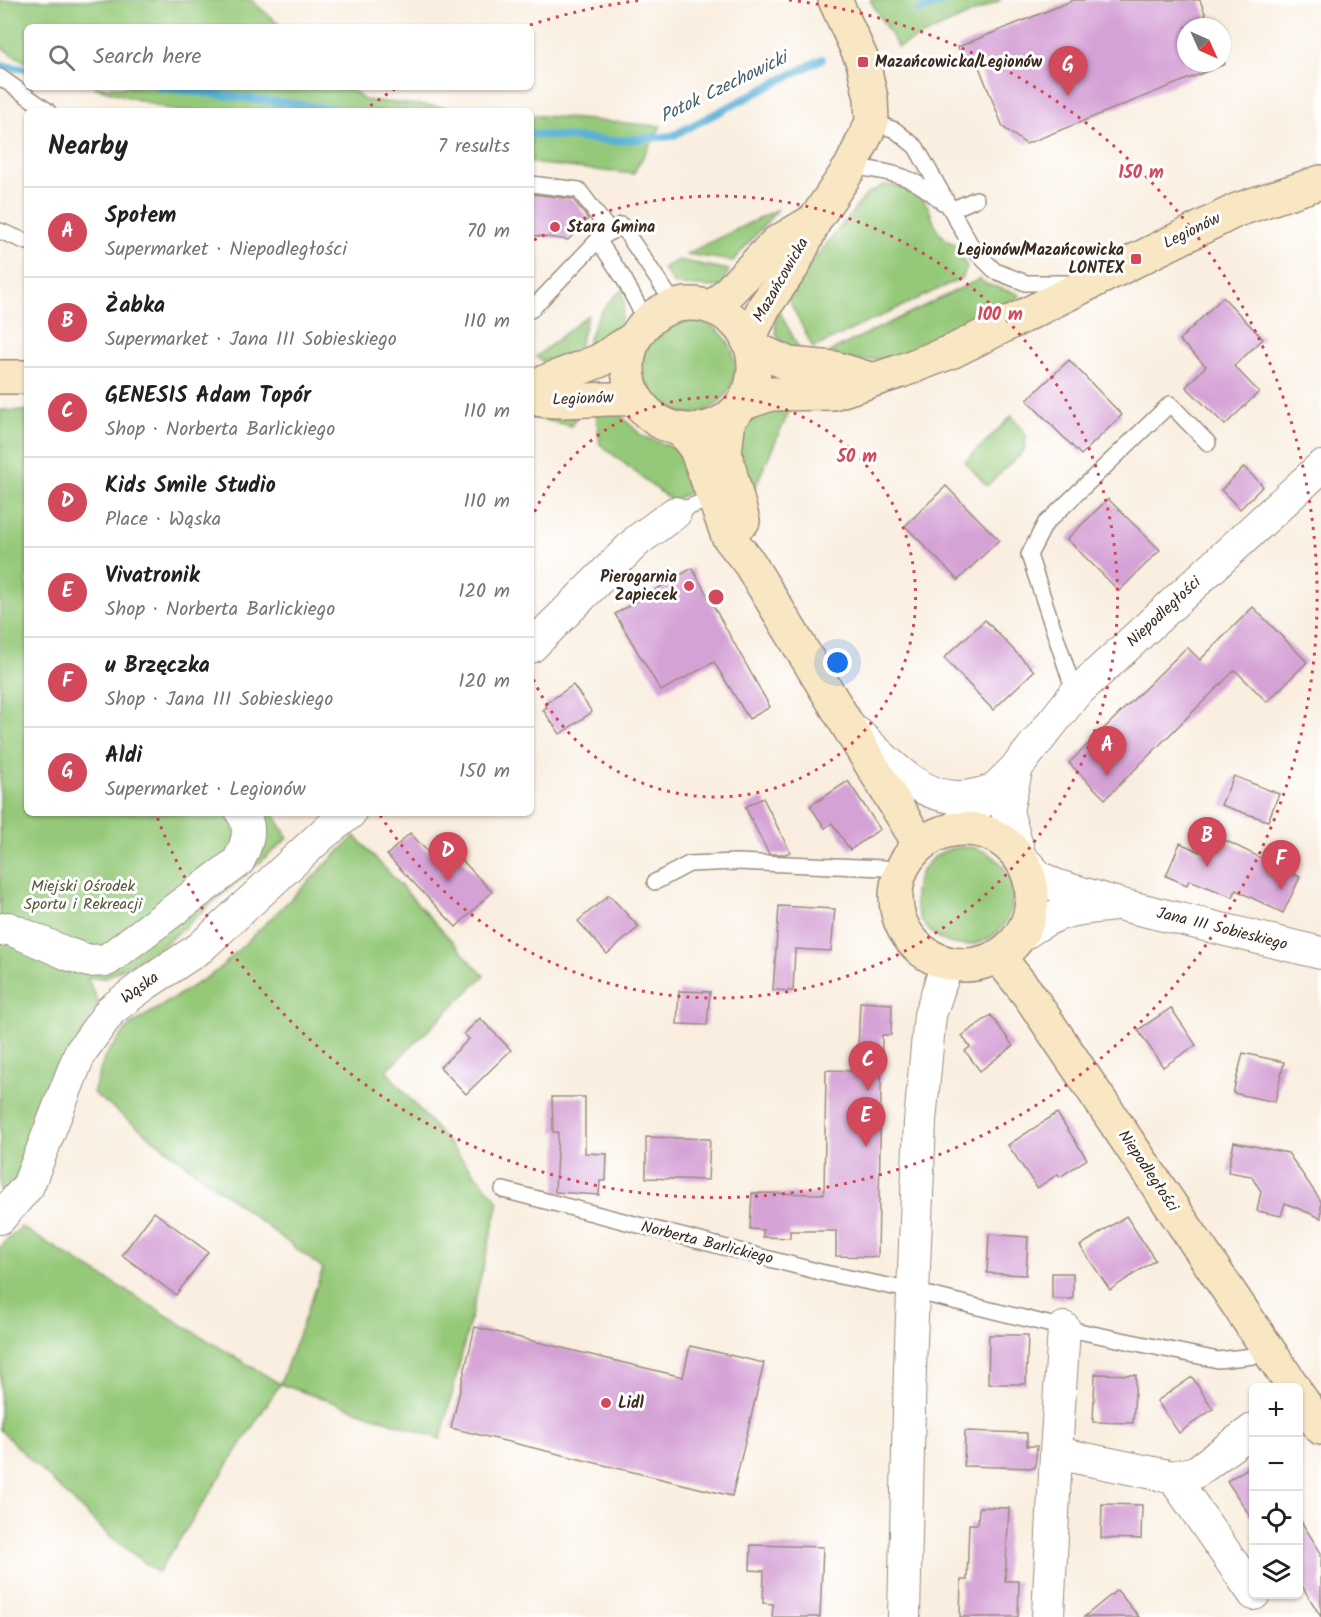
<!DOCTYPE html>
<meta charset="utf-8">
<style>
body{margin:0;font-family:Kalam,sans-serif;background:#f6f6f6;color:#202124}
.controls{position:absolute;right:18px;bottom:18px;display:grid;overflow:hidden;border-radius:9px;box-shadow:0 2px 4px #0004}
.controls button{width:54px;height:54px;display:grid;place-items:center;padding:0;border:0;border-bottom:2px solid #e0e0e0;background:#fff;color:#202124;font:30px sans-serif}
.compass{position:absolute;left:1177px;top:18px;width:54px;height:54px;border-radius:50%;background:#fff;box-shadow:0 2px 4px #0004;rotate:135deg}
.you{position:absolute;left:838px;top:663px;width:21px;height:21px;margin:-15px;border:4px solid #fff;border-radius:50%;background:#1a73e8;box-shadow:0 0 0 9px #1a73e833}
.badge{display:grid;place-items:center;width:39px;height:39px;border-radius:50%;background:#d1495b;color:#fff;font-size:20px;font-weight:700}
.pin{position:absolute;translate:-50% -50px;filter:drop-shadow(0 2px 3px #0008)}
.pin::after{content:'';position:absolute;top:32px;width:21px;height:18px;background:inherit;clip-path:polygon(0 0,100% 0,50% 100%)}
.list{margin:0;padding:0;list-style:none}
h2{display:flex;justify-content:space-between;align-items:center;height:78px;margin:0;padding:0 24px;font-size:26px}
h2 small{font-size:20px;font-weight:400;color:#757577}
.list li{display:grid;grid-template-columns:39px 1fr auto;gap:18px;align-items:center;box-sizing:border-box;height:90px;padding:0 24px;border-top:2px solid #e0e0e0}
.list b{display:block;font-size:22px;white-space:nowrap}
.list p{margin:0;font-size:20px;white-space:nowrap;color:#757577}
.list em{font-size:20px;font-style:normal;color:#757577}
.icon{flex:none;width:33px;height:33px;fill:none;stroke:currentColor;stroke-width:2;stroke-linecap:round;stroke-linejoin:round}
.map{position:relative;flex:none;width:1321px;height:1617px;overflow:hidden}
.search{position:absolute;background:#fff;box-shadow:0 2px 4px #0004;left:24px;top:24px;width:510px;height:66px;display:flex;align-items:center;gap:15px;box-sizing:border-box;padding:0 21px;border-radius:9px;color:#757577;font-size:22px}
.panel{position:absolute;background:#fff;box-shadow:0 2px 4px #0004;left:24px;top:108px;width:510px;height:708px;border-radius:9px}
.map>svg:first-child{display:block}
.green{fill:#95c979;stroke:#687a4c;stroke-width:1.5}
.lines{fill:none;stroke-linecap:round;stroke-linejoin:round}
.stream{stroke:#59b0d6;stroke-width:8}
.building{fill:#d5a2d6}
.lane-casing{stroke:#9a8c7e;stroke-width:18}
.street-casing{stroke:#9a8c7e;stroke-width:34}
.secondary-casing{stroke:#9a8c7e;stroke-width:36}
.lane{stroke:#fff;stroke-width:15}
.street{stroke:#fff;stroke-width:32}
.secondary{stroke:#f9e7c3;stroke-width:33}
.ring{fill:none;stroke:#d1495b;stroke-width:3;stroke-dasharray:3 6}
.poi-dot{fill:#d1495b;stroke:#fff;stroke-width:2}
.labels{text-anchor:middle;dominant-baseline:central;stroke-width:6;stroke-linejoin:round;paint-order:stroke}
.poi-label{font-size:16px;font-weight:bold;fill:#3b2a1e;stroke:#fff;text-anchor:start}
.street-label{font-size:16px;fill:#3b2a1e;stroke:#fff}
.park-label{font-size:16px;fill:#565a39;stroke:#fff}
.water-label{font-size:18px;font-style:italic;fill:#476068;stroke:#fff}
.centre{fill:#d1495b;stroke:#fff;stroke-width:3}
.ring-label{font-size:18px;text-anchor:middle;font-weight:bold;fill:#d1495b;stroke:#fff;stroke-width:6;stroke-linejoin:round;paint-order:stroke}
</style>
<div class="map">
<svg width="1321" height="1617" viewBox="0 0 1321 1617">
<rect width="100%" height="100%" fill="#fff"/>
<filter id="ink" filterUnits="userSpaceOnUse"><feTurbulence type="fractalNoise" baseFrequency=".0167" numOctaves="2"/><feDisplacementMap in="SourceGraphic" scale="12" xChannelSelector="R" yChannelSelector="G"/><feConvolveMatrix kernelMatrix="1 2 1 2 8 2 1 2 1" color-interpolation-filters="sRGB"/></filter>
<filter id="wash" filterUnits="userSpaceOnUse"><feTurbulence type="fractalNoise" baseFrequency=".008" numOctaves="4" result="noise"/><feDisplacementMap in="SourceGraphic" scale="24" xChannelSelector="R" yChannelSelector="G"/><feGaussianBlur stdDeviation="1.35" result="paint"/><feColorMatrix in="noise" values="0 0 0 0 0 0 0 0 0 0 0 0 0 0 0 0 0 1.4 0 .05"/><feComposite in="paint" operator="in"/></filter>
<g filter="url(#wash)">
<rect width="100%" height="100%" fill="#f9eedf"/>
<g class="green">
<polygon points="0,0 251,0 282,27 27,27 27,63 0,47"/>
<polygon points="870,0 1001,0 898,47"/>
<polygon points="94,87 349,87 364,100 489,111 176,111"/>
<polygon points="531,115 661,126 633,174 531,163"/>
<path d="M884 185C948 188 918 231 955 244L967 267 962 278 813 348 786 294 867 194Z"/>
<polygon points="778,209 733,261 686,254"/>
<polygon points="678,260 729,270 720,287 675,285 663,268"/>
<path d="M980 279 986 284 1019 294 1020 297C973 323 905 365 850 360 843 360 835 355 829 352Z"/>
<path d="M622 290C631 323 609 340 584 356 591 328 599 308 622 290Z"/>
<path d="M777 307 801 352C775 343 772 334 777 307Z"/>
<polygon points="588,315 578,351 542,361 536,357"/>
<circle cx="688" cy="367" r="47"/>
<polygon points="792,405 746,507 734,441 747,418"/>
<polygon points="595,406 619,414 642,436 677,449 700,487 672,501 600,444"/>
<polygon points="0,410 27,411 27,813 273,813 288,838 159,949 105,978 87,978 98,1002 16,1179 0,1195"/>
<polygon points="531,412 578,415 571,426 531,417"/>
<polygon points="1012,416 1026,435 1024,451 987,486 965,462"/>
<polygon points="355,836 484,976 386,1071 499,1202 441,1439 280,1384 158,1573 106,1533 0,1430 0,1247 21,1227 280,1384 323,1269 93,1093 105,1056 129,1026 217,971"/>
<circle cx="964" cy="896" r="49"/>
</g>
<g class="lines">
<g class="stream">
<polyline points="919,11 946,0"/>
<polyline points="0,66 27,69"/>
<polyline points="158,87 348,111"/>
<polyline points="531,134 613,141 672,136 822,59"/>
</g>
</g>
<g id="blocks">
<g class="building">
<polygon points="1074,0 1200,0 1210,27 1186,27 1186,63 1222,63 1222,56 1225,64 1026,144 1003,127 977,62 965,65 958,47"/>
<polygon points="531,194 573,199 588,219 568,240 531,235"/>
<polygon points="1223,297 1263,339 1234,366 1259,392 1225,425 1186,387 1206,366 1179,340"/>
<polygon points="1069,360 1122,415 1081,455 1027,400"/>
<polygon points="1244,467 1263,486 1240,509 1221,490"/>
<polygon points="946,486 999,540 958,580 905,526"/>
<polygon points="1108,499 1160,550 1119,591 1067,539"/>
<polygon points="692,568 770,707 749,719 714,662 661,691 615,614"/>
<polygon points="1253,607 1307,662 1267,702 1235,670 1105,799 1069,763 1187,647 1200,660"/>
<polygon points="985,620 1034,671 993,710 944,658"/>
<polygon points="573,685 592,712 560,734 543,710 547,707 545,704"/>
<polygon points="1234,776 1279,794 1268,821 1221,805"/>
<polygon points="848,781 880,829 850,850 832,823 825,828 810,806"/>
<polygon points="763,798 790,852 786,854 769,854 745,807"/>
<polygon points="410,833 447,872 461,859 492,892 456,927 387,855"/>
<polygon points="1210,833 1300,877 1283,913 1236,890 1233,897 1189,880 1187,885 1166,876 1180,843 1200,852"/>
<polygon points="609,895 639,927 607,954 578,921"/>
<polygon points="779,906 835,909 831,951 795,949 793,991 773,990"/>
<polygon points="679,991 710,992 707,1025 677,1024"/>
<polygon points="860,1002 892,1004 891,1035 882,1035 878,1257 836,1256 836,1231 790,1231 790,1238 763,1237 763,1230 750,1229 752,1193 824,1194 826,1070 857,1071"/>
<polygon points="1171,1008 1196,1045 1163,1067 1138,1030"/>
<polygon points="991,1015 1013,1046 980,1071 965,1051 970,1047 962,1036"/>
<polygon points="480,1018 511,1050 466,1094 440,1067 469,1039 464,1034"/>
<polygon points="1243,1053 1284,1062 1275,1102 1233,1093"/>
<polygon points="552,1097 585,1097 585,1153 607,1154 606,1181 600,1181 599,1195 555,1192 558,1132 553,1132"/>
<polygon points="1057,1113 1087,1159 1060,1177 1058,1174 1037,1188 1008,1145"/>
<polygon points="646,1137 710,1139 708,1180 646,1178"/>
<polygon points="1234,1142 1288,1153 1321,1201 1321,1218 1285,1203 1281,1216 1257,1211 1261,1191 1251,1176 1228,1172"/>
<polygon points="154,1212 208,1252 176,1295 122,1255"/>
<polygon points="1126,1216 1155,1260 1110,1290 1080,1246"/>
<polygon points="989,1234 1028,1237 1026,1275 987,1273"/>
<rect x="1052" y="1273" width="21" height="26"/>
<polygon points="475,1327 683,1377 690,1346 764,1363 732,1496 451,1428"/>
<polygon points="989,1335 1028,1335 1026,1384 988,1384"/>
<polygon points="1095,1374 1136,1375 1133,1423 1093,1422"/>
<polygon points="1192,1377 1213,1409 1179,1433 1157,1401"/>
<polygon points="965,1431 1027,1433 1027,1446 1037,1446 1035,1468 964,1466"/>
<polygon points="1254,1464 1254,1522 1227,1481"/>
<polygon points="1102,1504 1142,1505 1141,1539 1101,1538"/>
<polygon points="979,1507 1009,1508 1005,1581 1019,1581 1018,1617 960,1617 961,1580 967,1580 969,1524 978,1524"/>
<polygon points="1299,1518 1321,1553 1321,1617 1299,1581"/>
<polygon points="751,1545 823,1547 820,1617 772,1617 773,1604 763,1603 764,1571 750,1570"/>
<polygon points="1117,1590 1139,1617 1084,1617"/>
</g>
</g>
</g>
<g filter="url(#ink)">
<use href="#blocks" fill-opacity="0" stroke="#9a8c7e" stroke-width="1.5"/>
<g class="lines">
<g class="lane-casing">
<g id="lane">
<polyline points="0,77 48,111"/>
<polyline points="872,122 895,130 916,147 973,249 995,271 1026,283 1074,283"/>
<path d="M851 166C892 173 910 173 942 202"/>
<polyline points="531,184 579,190 610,232"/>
<polyline points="951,210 976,199"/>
<polyline points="0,231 27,242"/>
<polyline points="598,240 624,279 646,321"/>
<polyline points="531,310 598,240 621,225 675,305"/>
<polyline points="675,513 714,497"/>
<polyline points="1075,694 1029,555 1045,524 1170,404 1208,443"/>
<polyline points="655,882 689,864 737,862 884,868 901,873"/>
<polyline points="503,1190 820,1272 913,1291 1064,1328 1218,1360 1271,1354"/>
</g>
</g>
<g class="street-casing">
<g id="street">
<polyline points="531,647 638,540 675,513"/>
<path d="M857 733C885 759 919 799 961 797 971 797 982 793 993 791"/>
<polyline points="1017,767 1007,811 1020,857 1039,877 1055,885 1122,905 1321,953"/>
<polyline points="954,829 1017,767 1075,694 1321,467"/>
<path d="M0 930 8 928 68 954 89 961 107 960 238 862C246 847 254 828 242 813"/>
<path d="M1022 935C1054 913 1068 909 1107 906"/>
<polyline points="0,1218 28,1186 80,1053 111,1010 144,985 200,948 323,834 350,813"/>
<polyline points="1064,1328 1056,1453 1173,1477 1196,1472 1254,1429"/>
<polyline points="1173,1477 1254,1594"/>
<polyline points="904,1617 910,1367 920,1121 930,1015 947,964"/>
<polyline points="1048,1617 1056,1453"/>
</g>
</g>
<g class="secondary-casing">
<g id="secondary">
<circle cx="691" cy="367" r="63"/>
<polyline points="714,307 776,243 815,220"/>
<polyline points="748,341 764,307 793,266 815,220 851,166 872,122 871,98 863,62 835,0"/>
<polyline points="751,347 789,364 834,368 870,379"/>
<polyline points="0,377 27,377"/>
<polyline points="531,387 599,361 633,339"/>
<path d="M531 398C565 405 600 397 635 399"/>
<polyline points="744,403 771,394 833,393 901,371 953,351 1237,210 1321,182"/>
<polyline points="729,419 725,453 743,521"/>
<polyline points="682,430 696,449 728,536 750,564 920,845"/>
<circle cx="964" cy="897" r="68"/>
<polyline points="999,957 1029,995 1294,1388"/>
<polyline points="1298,1395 1321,1428"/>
</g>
</g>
<use href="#lane" class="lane"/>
<use href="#street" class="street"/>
<use href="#secondary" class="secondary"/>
</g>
</g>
<g class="ring">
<path d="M531 520A200 200 0 1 1 531 674"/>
<path d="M534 240A401 401 0 1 1 380 815"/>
<path d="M363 111A601 601 0 0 1 398 87M530 25A601 601 0 0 1 643 0M789 0A601 601 0 1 1 157 817"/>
</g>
<g class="poi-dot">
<rect x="857" y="56" width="12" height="12" rx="3"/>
<circle cx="555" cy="227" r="6"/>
<rect x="1130" y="253" width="12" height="12" rx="3"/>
<circle cx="689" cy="586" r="6"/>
<circle cx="606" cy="1403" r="6"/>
</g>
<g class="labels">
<g class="poi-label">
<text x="875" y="62">Mazańcowicka/Legionów</text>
<text x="567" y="227">Stara Gmina</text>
<text x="1124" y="250" text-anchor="end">Legionów/Mazańcowicka<tspan x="1124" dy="18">LONTEX</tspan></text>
<text x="677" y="577" text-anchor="end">Pierogarnia<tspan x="677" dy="18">Zapiecek</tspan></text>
<text x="618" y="1403">Lidl</text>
</g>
<g class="street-label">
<text transform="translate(1192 231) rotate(-26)">Legionów</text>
<text transform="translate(781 280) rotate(-60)">Mazańcowicka</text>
<text transform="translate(583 399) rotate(-2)">Legionów</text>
<text transform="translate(1164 612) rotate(-43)">Niepodległości</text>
<text transform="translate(1222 929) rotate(14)">Jana III Sobieskiego</text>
<text transform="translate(140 988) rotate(-36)">Wąska</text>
<text transform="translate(1148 1171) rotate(56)">Niepodległości</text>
<text transform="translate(707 1243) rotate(14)">Norberta Barlickiego</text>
</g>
<g class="park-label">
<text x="83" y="886">Miejski Ośrodek<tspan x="83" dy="18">Sportu i Rekreacji</tspan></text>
</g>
<g class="water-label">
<text transform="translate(724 88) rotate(-26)">Potok Czechowicki</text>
</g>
</g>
<circle cx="716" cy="597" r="9" class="centre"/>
<g class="ring-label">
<text x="1141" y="178">150 m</text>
<text x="1000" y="320">100 m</text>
<text x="857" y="462">50 m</text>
</g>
</svg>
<div class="controls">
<button>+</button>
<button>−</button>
<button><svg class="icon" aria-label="locate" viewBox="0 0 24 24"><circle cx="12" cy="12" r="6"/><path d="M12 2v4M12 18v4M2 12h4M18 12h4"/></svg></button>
<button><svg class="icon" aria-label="layers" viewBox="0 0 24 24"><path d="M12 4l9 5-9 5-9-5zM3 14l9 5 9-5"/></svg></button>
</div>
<svg class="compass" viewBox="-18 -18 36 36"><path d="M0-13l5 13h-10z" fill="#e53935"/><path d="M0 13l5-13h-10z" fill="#757577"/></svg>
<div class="you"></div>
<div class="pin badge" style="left:1107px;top:776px">A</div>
<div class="pin badge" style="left:1207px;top:867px">B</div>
<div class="pin badge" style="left:868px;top:1091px">C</div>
<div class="pin badge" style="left:448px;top:882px">D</div>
<div class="pin badge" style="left:866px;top:1147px">E</div>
<div class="pin badge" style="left:1281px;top:890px">F</div>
<div class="pin badge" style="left:1068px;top:96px">G</div>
<div class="search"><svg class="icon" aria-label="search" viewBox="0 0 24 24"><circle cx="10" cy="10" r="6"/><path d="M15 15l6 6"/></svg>Search here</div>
<section class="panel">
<h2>Nearby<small>7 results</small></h2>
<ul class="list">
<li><span class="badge">A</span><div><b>Społem</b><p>Supermarket · Niepodległości</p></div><em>70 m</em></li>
<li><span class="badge">B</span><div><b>Żabka</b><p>Supermarket · Jana III Sobieskiego</p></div><em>110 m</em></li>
<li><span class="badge">C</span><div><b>GENESIS Adam Topór</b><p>Shop · Norberta Barlickiego</p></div><em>110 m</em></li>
<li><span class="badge">D</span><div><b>Kids Smile Studio</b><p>Place · Wąska</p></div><em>110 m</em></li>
<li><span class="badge">E</span><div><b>Vivatronik</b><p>Shop · Norberta Barlickiego</p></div><em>120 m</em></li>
<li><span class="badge">F</span><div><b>u Brzęczka</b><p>Shop · Jana III Sobieskiego</p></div><em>120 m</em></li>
<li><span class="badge">G</span><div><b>Aldi</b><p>Supermarket · Legionów</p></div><em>150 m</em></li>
</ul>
</section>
</div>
